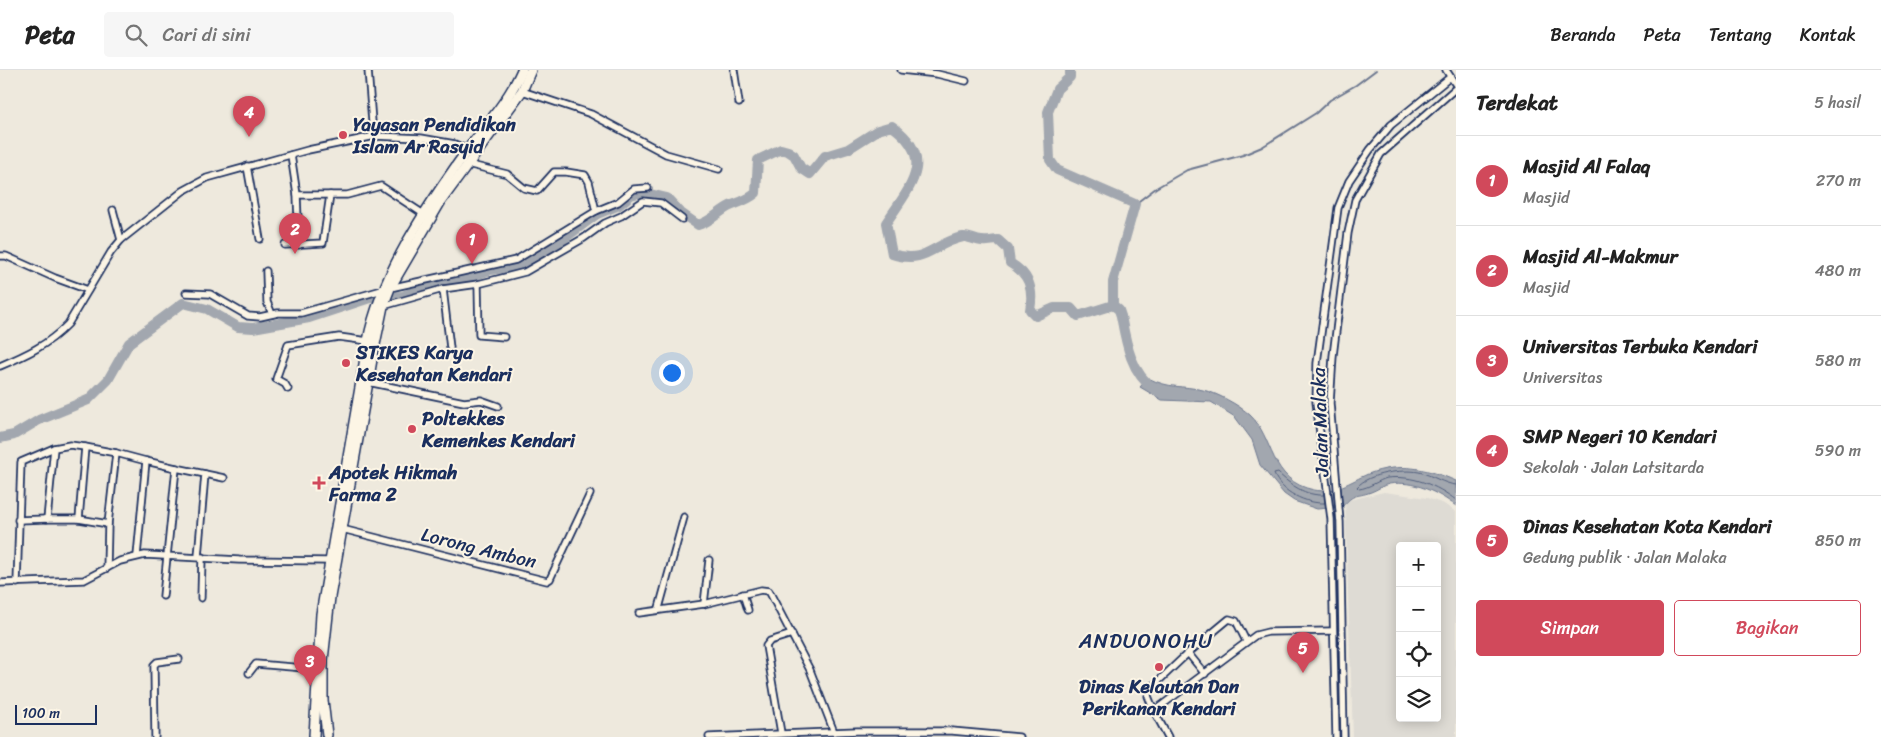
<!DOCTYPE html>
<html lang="id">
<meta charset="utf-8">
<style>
body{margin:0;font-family:Sriracha,sans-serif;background:#f6f6f6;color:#222}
.controls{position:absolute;right:15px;bottom:15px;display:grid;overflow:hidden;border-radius:5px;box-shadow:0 2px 12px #0003}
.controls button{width:45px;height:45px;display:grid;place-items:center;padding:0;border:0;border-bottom:1px solid #e0e0e0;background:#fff;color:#222;font:25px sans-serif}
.scale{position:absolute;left:15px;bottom:12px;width:82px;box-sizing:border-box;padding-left:5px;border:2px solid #1b2f5e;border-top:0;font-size:14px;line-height:18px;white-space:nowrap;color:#1b2f5e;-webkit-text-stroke:4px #fcf5e5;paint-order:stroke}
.you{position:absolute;left:671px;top:302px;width:18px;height:18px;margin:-12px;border:4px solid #fff;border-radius:50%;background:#1a73e8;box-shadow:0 0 0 8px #1a73e833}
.badge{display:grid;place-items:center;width:32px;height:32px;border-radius:50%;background:#d1495b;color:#fff;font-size:16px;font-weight:700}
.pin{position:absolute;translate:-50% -41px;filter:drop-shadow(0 1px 2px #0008)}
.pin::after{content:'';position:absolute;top:26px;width:18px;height:15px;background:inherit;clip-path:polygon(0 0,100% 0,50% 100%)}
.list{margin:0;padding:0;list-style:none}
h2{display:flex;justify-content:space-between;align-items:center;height:65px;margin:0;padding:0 20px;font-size:21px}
h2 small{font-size:16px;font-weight:400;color:#767676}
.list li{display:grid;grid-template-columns:32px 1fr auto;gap:15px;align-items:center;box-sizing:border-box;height:90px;padding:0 20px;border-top:1px solid #e0e0e0}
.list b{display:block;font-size:19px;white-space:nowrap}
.list p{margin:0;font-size:16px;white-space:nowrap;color:#767676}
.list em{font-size:16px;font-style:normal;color:#767676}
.actions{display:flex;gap:10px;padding:15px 20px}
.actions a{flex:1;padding:11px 0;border:1px solid #d1495b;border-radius:5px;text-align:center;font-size:18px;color:#d1495b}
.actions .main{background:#d1495b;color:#fff}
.icon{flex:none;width:28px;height:28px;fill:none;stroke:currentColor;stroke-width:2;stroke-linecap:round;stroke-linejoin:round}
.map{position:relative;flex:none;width:1456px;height:667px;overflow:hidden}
header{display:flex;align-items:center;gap:30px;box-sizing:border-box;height:70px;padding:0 25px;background:#fff;border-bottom:1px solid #e0e0e0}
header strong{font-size:24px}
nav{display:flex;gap:28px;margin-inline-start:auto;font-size:18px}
.search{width:350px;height:45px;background:#f6f6f6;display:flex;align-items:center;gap:12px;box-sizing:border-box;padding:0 18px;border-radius:5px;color:#767676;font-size:19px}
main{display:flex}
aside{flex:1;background:#fff}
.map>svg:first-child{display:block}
.built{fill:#dedbd4;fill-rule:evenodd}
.water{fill:#a2a7af;stroke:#6c778f}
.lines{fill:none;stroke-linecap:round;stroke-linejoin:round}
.shore{stroke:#515f7e;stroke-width:1}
.stream{stroke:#6c778f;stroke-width:2}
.river{stroke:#a2a7af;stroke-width:10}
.minor-casing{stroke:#1b2f5e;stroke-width:9}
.highway-casing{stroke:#1b2f5e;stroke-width:12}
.minor{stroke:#fcf5e5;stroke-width:5.5}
.highway{stroke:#fcf5e5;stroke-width:9}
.poi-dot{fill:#d1495b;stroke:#fcf5e5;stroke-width:2}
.labels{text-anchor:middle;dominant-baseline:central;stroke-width:4;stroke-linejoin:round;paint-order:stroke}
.poi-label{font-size:19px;font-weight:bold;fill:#1b2f5e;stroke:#fcf5e5;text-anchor:start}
.street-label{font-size:19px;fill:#1b2f5e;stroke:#fcf5e5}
.quarter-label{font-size:21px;letter-spacing:1px;fill:#1b2f5e;stroke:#fcf5e5}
</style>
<header>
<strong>Peta</strong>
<div class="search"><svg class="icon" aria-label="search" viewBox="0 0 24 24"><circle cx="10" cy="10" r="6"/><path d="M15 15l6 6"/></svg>Cari di sini</div>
<nav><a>Beranda</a><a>Peta</a><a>Tentang</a><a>Kontak</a></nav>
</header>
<main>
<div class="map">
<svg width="1456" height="667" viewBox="0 0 1456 667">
<rect width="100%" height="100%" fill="#eee9dd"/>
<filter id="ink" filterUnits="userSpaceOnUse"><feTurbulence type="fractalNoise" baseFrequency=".02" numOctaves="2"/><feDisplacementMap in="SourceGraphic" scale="10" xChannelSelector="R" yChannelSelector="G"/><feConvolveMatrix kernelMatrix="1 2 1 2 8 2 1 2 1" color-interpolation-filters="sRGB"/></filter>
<g filter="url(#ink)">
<path class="built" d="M1384 422 1427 428 1444 434 1456 442V667H1353L1345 431ZM1400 476H1437V648H1400Z"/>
<path class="water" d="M1148 308C1170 319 1181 315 1203 320 1217 323 1239 335 1250 345 1274 367 1269 411 1314 420 1334 424 1351 411 1368 404 1400 392 1426 398 1456 411V436C1437 422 1414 410 1389 414 1383 415 1377 420 1371 422 1355 428 1355 422 1342 437L1317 439 1294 431 1284 424 1260 395 1252 370 1235 347 1211 332 1162 330 1140 317Z"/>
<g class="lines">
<g class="shore">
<path d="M1456 415C1444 414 1432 405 1419 402 1402 399 1369 403 1357 417L1359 419C1369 418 1379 410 1387 408 1413 405 1436 415 1456 430"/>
<path d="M1324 425C1305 426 1291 415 1278 403L1274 404C1281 422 1306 434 1325 433"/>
</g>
<polyline class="stream" points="1135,134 1156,118 1187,100 1243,85 1262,77 1316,43 1330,30 1356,15 1376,0"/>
<g class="river">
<path d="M1070 0V7L1057 19 1048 42 1050 90 1057 100 1135 134 1113 212V235L1119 240 1121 246C1126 273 1131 303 1154 319"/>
<path d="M0 368 14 365 39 350 88 330 108 310 129 273 183 233 207 239 238 257 253 258 309 248 370 228 403 226 442 211 476 205 490 200 520 196 546 182 597 144 619 135 631 125 642 122 667 128 681 143 698 155C712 151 718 142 730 136 740 132 748 130 756 123L758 90 781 79 788 81 794 85 801 98 810 104 825 86 848 79 878 60 892 56C938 89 909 118 886 153L892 184C927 195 933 173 963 167 969 166 975 171 982 171 987 172 993 170 998 170L1008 179 1010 193C1029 204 1034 218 1030 240L1036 246 1054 238H1071L1078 246 1113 235"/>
</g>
<g class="minor-casing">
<g id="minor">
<polyline points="368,0 372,52 375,66"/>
<polyline points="734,0 739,33"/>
<polyline points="901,0 937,4 966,11"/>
<polyline points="1446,0 1456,15"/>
<polyline points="522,21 591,44 666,84 719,99"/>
<polyline points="291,85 297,125 347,125 381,116 425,145"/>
<polyline points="467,94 507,104 524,118 537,121 554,102 566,102 585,105 589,112 596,141"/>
<polyline points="247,96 260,169"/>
<polyline points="297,125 299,175"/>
<polyline points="113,140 121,170"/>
<polyline points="285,175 323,173 330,125"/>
<polyline points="0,186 6,186 55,208 88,220"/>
<polyline points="266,201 267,232 272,244"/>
<polyline points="478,214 479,265 504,267"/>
<polyline points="390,218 516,190 596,141 618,132 634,119 648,118"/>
<polyline points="443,219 478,214 525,202 584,168 605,153 621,146 643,131 661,133 682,149"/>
<polyline points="186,223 210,224 248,246 260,247 278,243 301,243 382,220"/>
<polyline points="383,236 443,219 450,278"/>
<path d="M0 296C26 285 48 275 68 254L111 182 121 170 183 121 207 108 308 80 375 66 421 68 455 74 470 81"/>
<polyline points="368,312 464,332 481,330 498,336"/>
<polyline points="288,319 285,314 276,309 288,275 339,267 368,271"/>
<polyline points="205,404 224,408"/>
<polyline points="79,449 47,449 54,378 70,375 85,377"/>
<polyline points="18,450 47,449"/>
<polyline points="108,454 79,449 85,377 116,383"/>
<polyline points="342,459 547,511 550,509 590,424"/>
<polyline points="137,486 146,391 176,398"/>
<polyline points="107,498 108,454 116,383 146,391"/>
<polyline points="0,513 84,510 120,491 145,485 239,490 328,491"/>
<polyline points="17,513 21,392 54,378"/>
<polyline points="743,524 748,540"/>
<polyline points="163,526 176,398 205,404 198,487"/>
<polyline points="201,528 202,487"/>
<polyline points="704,534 709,490"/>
<polyline points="659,538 684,447"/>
<polyline points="639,543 704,534 761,520 769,521 810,600 834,662"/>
<polyline points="1188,583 1229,549 1236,551 1246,571"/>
<polyline points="249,603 256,594 316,599"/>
<polyline points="1154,641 1148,626 1149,620 1188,583 1205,604"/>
<polyline points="781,663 766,576 770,571 792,564"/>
<polyline points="155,667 154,595 157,592 179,589"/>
<polyline points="709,667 857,661 952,661 1019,667"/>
<polyline points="1168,667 1154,641 1256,565 1268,562 1333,561"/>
<polyline points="1336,667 1331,449 1316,332 1317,293 1338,138 1349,111 1370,80 1391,55 1449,8"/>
<polyline points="1344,667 1340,452 1330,333 1333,286 1348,163 1355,130 1381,84 1456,18"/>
</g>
</g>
<g class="highway-casing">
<g id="highway">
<polyline points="327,665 323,630 323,590 330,527 373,284 383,236 390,218 441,131 522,21 531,0"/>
<path d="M314 666 321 544 368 271C380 206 428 135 466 82 486 55 509 30 522 0"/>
</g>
</g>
<use href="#minor" class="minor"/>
<use href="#highway" class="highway"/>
</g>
</g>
<g class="poi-dot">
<circle cx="343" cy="65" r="5"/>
<circle cx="346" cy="293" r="5"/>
<circle cx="412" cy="359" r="5"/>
<path d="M316.5 405.5h5v5h5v5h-5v5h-5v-5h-5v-5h5z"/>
<circle cx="1159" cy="597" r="5"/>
</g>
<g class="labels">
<g class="poi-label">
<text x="353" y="54">Yayasan Pendidikan<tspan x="353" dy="22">Islam Ar Rasyid</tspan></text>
<text x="356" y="282">STIKES Karya<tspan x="356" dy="22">Kesehatan Kendari</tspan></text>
<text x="422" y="348">Poltekkes<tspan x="422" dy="22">Kemenkes Kendari</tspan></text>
<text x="329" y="402">Apotek Hikmah<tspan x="329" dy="22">Farma 2</tspan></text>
<text x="1159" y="616" text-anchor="middle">Dinas Kelautan Dan<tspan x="1159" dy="22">Perikanan Kendari</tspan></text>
</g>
<g class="street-label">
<text transform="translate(1320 352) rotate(-92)">Jalan Malaka</text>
<text transform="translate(479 478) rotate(14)">Lorong Ambon</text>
</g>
<g class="quarter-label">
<text x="1146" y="571">ANDUONOHU</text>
</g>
</g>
</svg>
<div class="controls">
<button>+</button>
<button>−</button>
<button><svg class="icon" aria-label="locate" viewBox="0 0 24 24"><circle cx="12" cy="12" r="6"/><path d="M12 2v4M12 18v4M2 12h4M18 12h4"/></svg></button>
<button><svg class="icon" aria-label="layers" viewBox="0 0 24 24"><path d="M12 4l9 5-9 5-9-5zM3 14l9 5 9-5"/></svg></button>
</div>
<div class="scale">100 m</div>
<div class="you"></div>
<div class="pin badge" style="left:472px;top:194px">1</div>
<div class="pin badge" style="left:295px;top:184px">2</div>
<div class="pin badge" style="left:310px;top:616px">3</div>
<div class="pin badge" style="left:249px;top:67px">4</div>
<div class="pin badge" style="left:1303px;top:603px">5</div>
</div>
<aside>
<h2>Terdekat<small>5 hasil</small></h2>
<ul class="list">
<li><span class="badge">1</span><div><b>Masjid Al Falaq</b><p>Masjid</p></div><em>270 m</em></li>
<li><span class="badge">2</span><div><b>Masjid Al-Makmur</b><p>Masjid</p></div><em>480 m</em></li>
<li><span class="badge">3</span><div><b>Universitas Terbuka Kendari</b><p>Universitas</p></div><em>580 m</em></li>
<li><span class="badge">4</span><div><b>SMP Negeri 10 Kendari</b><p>Sekolah · Jalan Latsitarda</p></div><em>590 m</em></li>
<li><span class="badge">5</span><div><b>Dinas Kesehatan Kota Kendari</b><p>Gedung publik · Jalan Malaka</p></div><em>850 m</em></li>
</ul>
<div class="actions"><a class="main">Simpan</a><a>Bagikan</a></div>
</aside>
</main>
